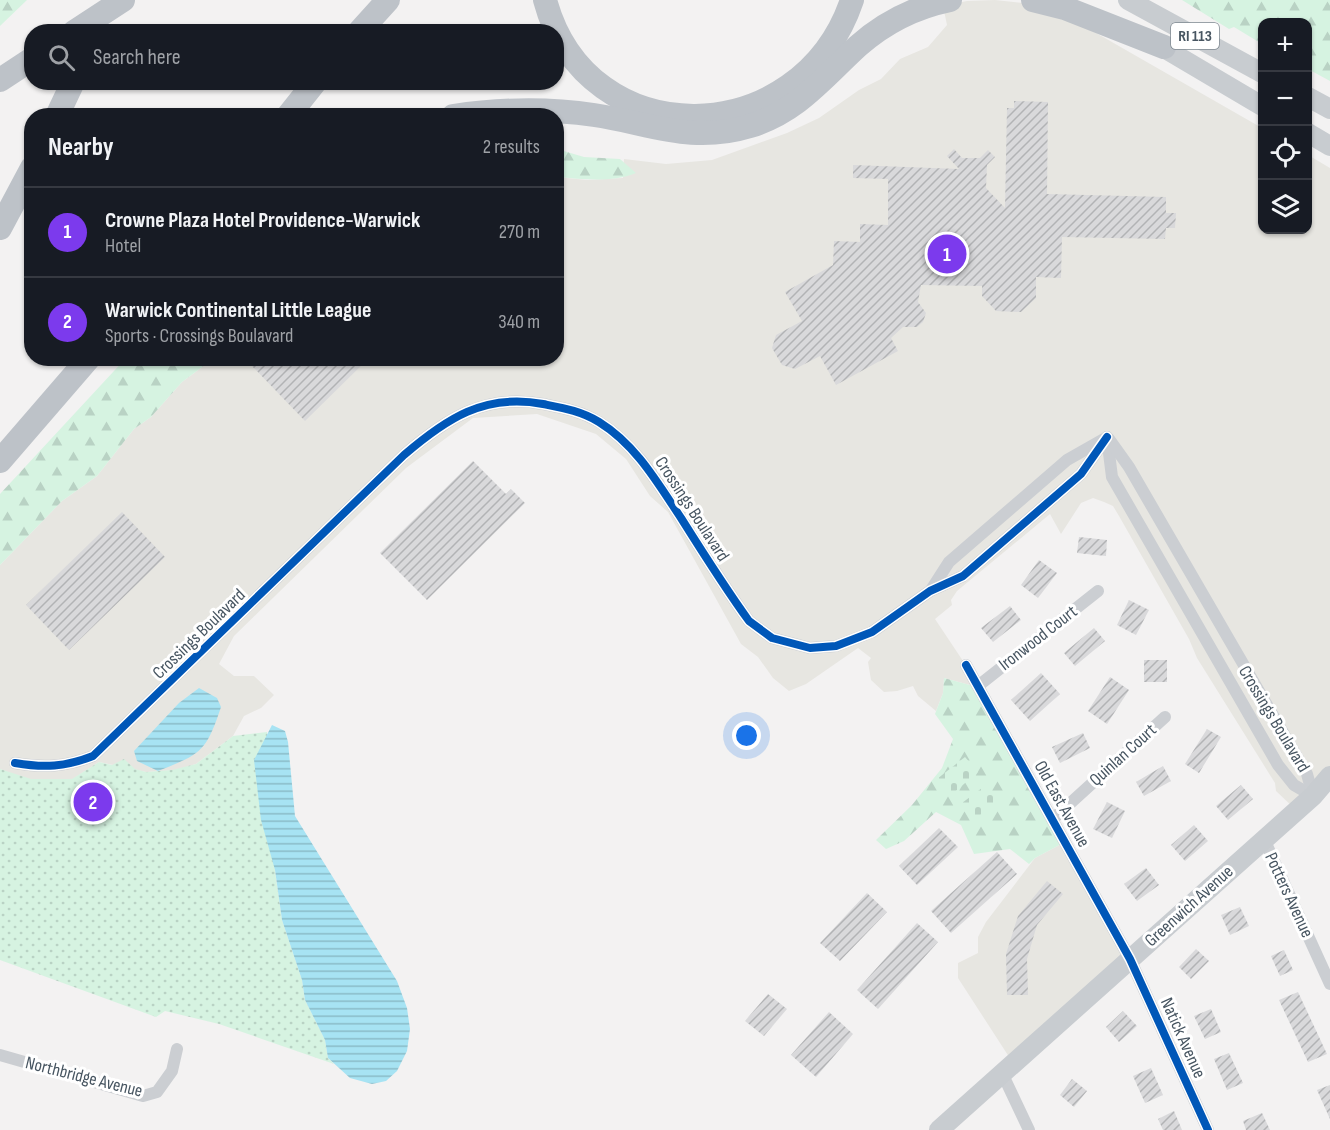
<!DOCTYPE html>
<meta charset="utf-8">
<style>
body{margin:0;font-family:"Sofia Sans Condensed",sans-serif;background:#242831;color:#f1f3f6}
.controls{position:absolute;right:18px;top:18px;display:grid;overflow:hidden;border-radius:12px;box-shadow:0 2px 4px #0004}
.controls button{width:54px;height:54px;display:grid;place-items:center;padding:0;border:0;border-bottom:2px solid #363941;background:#171b24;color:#f1f3f6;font:30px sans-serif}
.you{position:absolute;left:747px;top:736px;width:21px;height:21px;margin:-15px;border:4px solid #fff;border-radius:50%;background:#1a73e8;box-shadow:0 0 0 9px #1a73e833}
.badge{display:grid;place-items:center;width:39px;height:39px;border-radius:50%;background:#7c3aed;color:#fff;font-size:20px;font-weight:700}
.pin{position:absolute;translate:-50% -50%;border:3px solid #fff;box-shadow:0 2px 6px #0006}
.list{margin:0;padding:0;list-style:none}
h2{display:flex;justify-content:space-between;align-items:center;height:78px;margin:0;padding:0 24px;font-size:26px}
h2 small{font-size:20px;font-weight:400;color:#9ea1a6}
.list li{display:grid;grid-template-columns:39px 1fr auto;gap:18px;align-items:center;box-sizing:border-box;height:90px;padding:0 24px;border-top:2px solid #363941}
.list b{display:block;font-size:22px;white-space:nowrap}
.list p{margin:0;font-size:20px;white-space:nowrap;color:#9ea1a6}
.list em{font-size:20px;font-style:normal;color:#9ea1a6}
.icon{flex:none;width:33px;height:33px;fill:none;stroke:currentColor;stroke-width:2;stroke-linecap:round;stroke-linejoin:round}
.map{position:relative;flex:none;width:1330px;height:1130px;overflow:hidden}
.search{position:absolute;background:#171b24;box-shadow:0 2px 4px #0004;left:24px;top:24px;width:540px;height:66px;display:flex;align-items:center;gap:15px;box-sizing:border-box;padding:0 21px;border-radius:24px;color:#9ea1a6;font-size:22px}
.panel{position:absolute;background:#171b24;box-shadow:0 2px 4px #0004;left:24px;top:108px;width:540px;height:258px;border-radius:24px}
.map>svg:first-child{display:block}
.commercial{fill:#e7e6e1}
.forest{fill:url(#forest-firs)}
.cemetery{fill:url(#cemetery-stones)}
.park{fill:url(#park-dots)}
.water{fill:url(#water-rules)}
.building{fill:url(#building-hatch)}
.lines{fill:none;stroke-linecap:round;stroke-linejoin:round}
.street{stroke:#cbced2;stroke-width:12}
.primary{stroke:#c8ccd0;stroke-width:20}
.highway{stroke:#bdc2c8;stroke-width:24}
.cycleway-casing{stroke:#fff;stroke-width:11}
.cycleway{stroke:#0057b8;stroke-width:8}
.labels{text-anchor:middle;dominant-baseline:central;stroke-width:6;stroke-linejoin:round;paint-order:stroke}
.shield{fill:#fff;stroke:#7e8890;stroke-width:1.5}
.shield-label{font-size:16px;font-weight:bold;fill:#475561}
.street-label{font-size:18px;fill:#475561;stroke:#fff}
</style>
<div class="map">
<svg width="1330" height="1130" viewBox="0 0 1330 1130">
<defs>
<pattern id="forest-firs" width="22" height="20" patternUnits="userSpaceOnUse" patternTransform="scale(1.5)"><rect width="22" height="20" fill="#d6f3e1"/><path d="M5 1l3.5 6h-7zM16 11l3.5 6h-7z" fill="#b9d2c4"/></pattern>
<pattern id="cemetery-stones" width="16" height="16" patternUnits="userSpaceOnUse" patternTransform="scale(1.5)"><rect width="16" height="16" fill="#d6f3e1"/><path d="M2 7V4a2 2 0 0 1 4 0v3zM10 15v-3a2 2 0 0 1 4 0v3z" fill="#b9d2c4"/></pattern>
<pattern id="park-dots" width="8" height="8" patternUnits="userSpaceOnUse" patternTransform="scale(1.5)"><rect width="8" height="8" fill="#d6f3e1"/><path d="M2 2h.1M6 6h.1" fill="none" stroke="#b9d2c4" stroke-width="1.8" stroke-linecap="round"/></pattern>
<pattern id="water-rules" width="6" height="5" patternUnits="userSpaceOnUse" patternTransform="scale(1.5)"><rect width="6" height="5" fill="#a7e3f3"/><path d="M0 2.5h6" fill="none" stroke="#8abbc8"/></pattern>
<pattern id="building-hatch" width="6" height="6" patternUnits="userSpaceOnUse" patternTransform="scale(1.5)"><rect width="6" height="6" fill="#d9d9db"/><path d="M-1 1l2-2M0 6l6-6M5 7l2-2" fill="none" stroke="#b2b3b5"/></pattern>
</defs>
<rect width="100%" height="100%" fill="#f3f2f2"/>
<g class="commercial">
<polygon points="995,0 1049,6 1262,128 1262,230 1308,230 1308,155 1330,168 1330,781 1295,809 1276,791 1275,783 1197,658 1189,639 1119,516 1113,506 1104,502 1093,498 1081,503 1061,534 1050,514 957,591 951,600 952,605 935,619 981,688 944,678 943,693 936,711 918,696 913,686 897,691 884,692 871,680 868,662 871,658 858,648 806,684 789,691 773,678 758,657 741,644 668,512 650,496 626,459 596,434 537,414 473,418 406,468 234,636 219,664 234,676 254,676 274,695 261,708 244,716 233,736 196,764 176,770 146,772 99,762 65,784 32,781 0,769 0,565 62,501 97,476 134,429 151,417 182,382 213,359 556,358 557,177 587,180 623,178 624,159 666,164 712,160 787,133 819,118 859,90 881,79 900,59 928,47 947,25 943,6 967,1"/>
<polygon points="1067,841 1132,957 1013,1063 958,978 958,963 978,953 978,937 986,922 1035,858"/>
</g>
<g class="forest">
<polygon points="0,0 27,0 0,26"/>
<polygon points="1182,0 1330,0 1330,81 1308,69 1308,22 1262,22 1262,44 1234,27 1229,29"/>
<path d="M557 149 584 157 620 159 636 173C611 183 583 179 557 177Z"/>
<polygon points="126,358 213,359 182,382 151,417 134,429 97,476 62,501 0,565 0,494"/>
<polygon points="944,678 981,688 1067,841 1035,858 1029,864 1010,849 974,854 961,825 936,812 904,841 886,849 876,840 912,805 942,768 953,739 935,714 943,693"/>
</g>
<g class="cemetery">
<polygon points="965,757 978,772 951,795 937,779"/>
<polygon points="986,785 998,801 975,819 962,803"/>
</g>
<polygon class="park" points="267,732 275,871 282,920 302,980 305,1000 325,1040 328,1058 334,1064 219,1024 165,1011 156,1017 0,960 0,769 31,779 72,779 99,762 112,765 124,759 135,769 146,772 172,770 196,764 233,736"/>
<g class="water">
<path d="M199 688 217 698 221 707C206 752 201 754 158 771L137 761 134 751 179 703Z"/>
<polygon points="272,725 285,731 288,742 295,816 397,981 407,1008 410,1029 407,1051 397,1071 386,1081 372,1084 350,1078 328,1058 325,1040 305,1000 302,980 282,920 275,870 261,820 254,760"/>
</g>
<g class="building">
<polygon points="1014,101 1048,102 1047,194 1166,197 1166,213 1176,213 1175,228 1166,228 1165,239 1062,237 1061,278 1036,277 1036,298 1021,312 996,311 982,296 982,286 921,285 918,302 926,313 923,322 917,327 903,327 891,338 898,351 836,385 820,356 795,369 782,365 772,348 776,335 802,321 785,292 833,265 834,241 860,242 860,224 888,225 888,179 853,178 853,165 959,169 947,156 954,149 962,158 980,158 988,150 995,157 987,165 986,188 1005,208 1007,108 1014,108"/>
<polygon points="260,358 369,358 305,421 252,366"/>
<polygon points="473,461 506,494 511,489 525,503 427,600 380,553"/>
<polygon points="122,512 165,557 69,650 26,605"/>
<polygon points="1079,537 1107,540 1106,556 1077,553"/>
<polygon points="1039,560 1057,573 1038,598 1021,585"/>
<polygon points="1129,600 1149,610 1136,635 1117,625"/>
<polygon points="1010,606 1021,620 993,642 981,628"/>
<polygon points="1094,628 1105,641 1075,666 1064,653"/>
<rect x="1144" y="660" width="23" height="22"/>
<polygon points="1041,673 1060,694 1030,721 1011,700"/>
<polygon points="1110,677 1129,690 1107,724 1088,711"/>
<polygon points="1207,729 1221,737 1199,773 1185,764"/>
<polygon points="1083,733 1090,748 1060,763 1052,747"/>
<polygon points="1163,766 1171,781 1144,796 1136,782"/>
<polygon points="1241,785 1253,799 1228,820 1216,806"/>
<polygon points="79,789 110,793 107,815 76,810"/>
<polygon points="1107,802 1125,811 1112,838 1093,829"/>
<polygon points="1194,825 1208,841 1185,861 1171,845"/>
<polygon points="939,828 958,847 917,885 899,866"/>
<polygon points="997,852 1017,874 951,933 931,911"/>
<polygon points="1146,868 1159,885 1137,901 1124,884"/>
<polygon points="1047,881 1063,894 1037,925 1027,959 1028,995 1007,995 1006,954 1018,916"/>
<polygon points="867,893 887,912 840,961 820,943"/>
<polygon points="1240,907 1249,926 1230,935 1221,915"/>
<polygon points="917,923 938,942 878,1009 857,990"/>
<polygon points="1196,949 1209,961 1191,979 1179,967"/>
<polygon points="1284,950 1293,970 1280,976 1271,956"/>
<polygon points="1298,992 1327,1054 1308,1062 1279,1000"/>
<polygon points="768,994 787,1009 764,1036 745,1021"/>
<polygon points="1211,1009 1221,1032 1205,1039 1194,1016"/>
<polygon points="1123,1011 1137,1026 1119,1042 1106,1027"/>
<polygon points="829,1012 853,1034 816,1077 791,1055"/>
<polygon points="1229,1053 1243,1083 1227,1090 1214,1059"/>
<polygon points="1151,1068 1163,1095 1145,1103 1133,1076"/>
<polygon points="1072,1079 1087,1091 1074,1107 1060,1095"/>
<polygon points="1330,1085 1330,1119 1317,1090"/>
<polygon points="1174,1111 1182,1130 1163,1130 1158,1119"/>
<polygon points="1262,1113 1270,1130 1246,1130 1243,1121"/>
</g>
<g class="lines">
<g class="street">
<polyline points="1107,437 1112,477 1278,765 1294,785 1313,796"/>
<polyline points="1109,439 1129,467 1307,774 1313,796"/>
<polyline points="931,590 949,562 1067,460 1104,439"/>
<polyline points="966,665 1130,959 1208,1130"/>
<polyline points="978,686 1098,591"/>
<path d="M15 763C44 768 65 767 93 756L404 455C446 419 484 393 543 404 563 408 581 411 599 422 636 445 657 482 681 518 703 553 725 588 749 621L772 638 810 648 836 646 872 632 930 591 963 576 1081 474 1107 437"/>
<polyline points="1054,818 1165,717"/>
<polyline points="1264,839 1330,984"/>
<polyline points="0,1055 143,1096 157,1092 172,1071 177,1049"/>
<polyline points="1003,1075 1029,1130"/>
</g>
<g class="primary">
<polyline points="1128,0 1262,73"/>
<polyline points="1152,41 1262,106"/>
<polyline points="1308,97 1330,109"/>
<polyline points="1308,133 1330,146"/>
<polyline points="939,1130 1313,796 1330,776"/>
</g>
<g class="highway">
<path d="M545 0C587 157 801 152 852 0"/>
<polyline points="1033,0 1065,8 1164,47"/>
<polyline points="74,32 123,0"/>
<polyline points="359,32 388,0"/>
<polyline points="0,80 32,59"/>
<polyline points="57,116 73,82"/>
<polyline points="288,116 315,82"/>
<path d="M453 116C500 109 547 108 594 115 650 123 691 144 750 126 797 112 823 78 858 46 884 23 916 7 950 0"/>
<polyline points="0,228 32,168"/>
<polyline points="0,461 89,358"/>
</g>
<g class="cycleway-casing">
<g id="cycleway">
<polyline points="966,665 1130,959 1208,1130"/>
<path d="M15 763C44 768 65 767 93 756L404 455C446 419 484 393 543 404 563 408 581 411 599 422 636 445 657 482 681 518 703 553 725 588 749 621L772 638 810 648 836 646 872 632 930 591 963 576 1081 474 1107 437"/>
</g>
</g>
<use href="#cycleway" class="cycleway"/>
</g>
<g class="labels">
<rect class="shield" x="1171" y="23" width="48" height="26" rx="4.5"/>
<g class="shield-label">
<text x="1195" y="36">RI 113</text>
</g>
<g class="street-label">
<text transform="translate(692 509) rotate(57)">Crossings Boulavard</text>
<text transform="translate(199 634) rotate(-44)">Crossings Boulavard</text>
<text transform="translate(1038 638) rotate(-38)">Ironwood Court</text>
<text transform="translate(1274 719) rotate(59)">Crossings Boulavard</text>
<text transform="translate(1123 755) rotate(-42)">Quinlan Court</text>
<text transform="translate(1062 804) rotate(61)">Old East Avenue</text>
<text transform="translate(1289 895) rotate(65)">Potters Avenue</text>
<text transform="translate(1189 906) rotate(-42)">Greenwich Avenue</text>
<text transform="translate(1183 1038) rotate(66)">Natick Avenue</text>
<text transform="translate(84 1077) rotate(14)">Northbridge Avenue</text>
</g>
</g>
</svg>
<div class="controls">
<button>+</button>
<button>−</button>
<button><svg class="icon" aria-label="locate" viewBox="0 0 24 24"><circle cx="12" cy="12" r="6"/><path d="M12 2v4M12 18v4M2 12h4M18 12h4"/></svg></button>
<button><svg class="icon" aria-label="layers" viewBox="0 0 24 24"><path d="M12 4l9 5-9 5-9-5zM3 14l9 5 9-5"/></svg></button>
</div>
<div class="you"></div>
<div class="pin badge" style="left:947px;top:254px">1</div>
<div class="pin badge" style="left:93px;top:802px">2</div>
<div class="search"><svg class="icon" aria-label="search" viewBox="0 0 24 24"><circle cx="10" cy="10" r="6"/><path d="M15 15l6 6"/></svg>Search here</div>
<section class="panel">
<h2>Nearby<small>2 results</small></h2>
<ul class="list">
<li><span class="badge">1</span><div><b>Crowne Plaza Hotel Providence-Warwick</b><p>Hotel</p></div><em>270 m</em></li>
<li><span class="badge">2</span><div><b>Warwick Continental Little League</b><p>Sports · Crossings Boulavard</p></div><em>340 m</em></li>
</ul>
</section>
</div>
